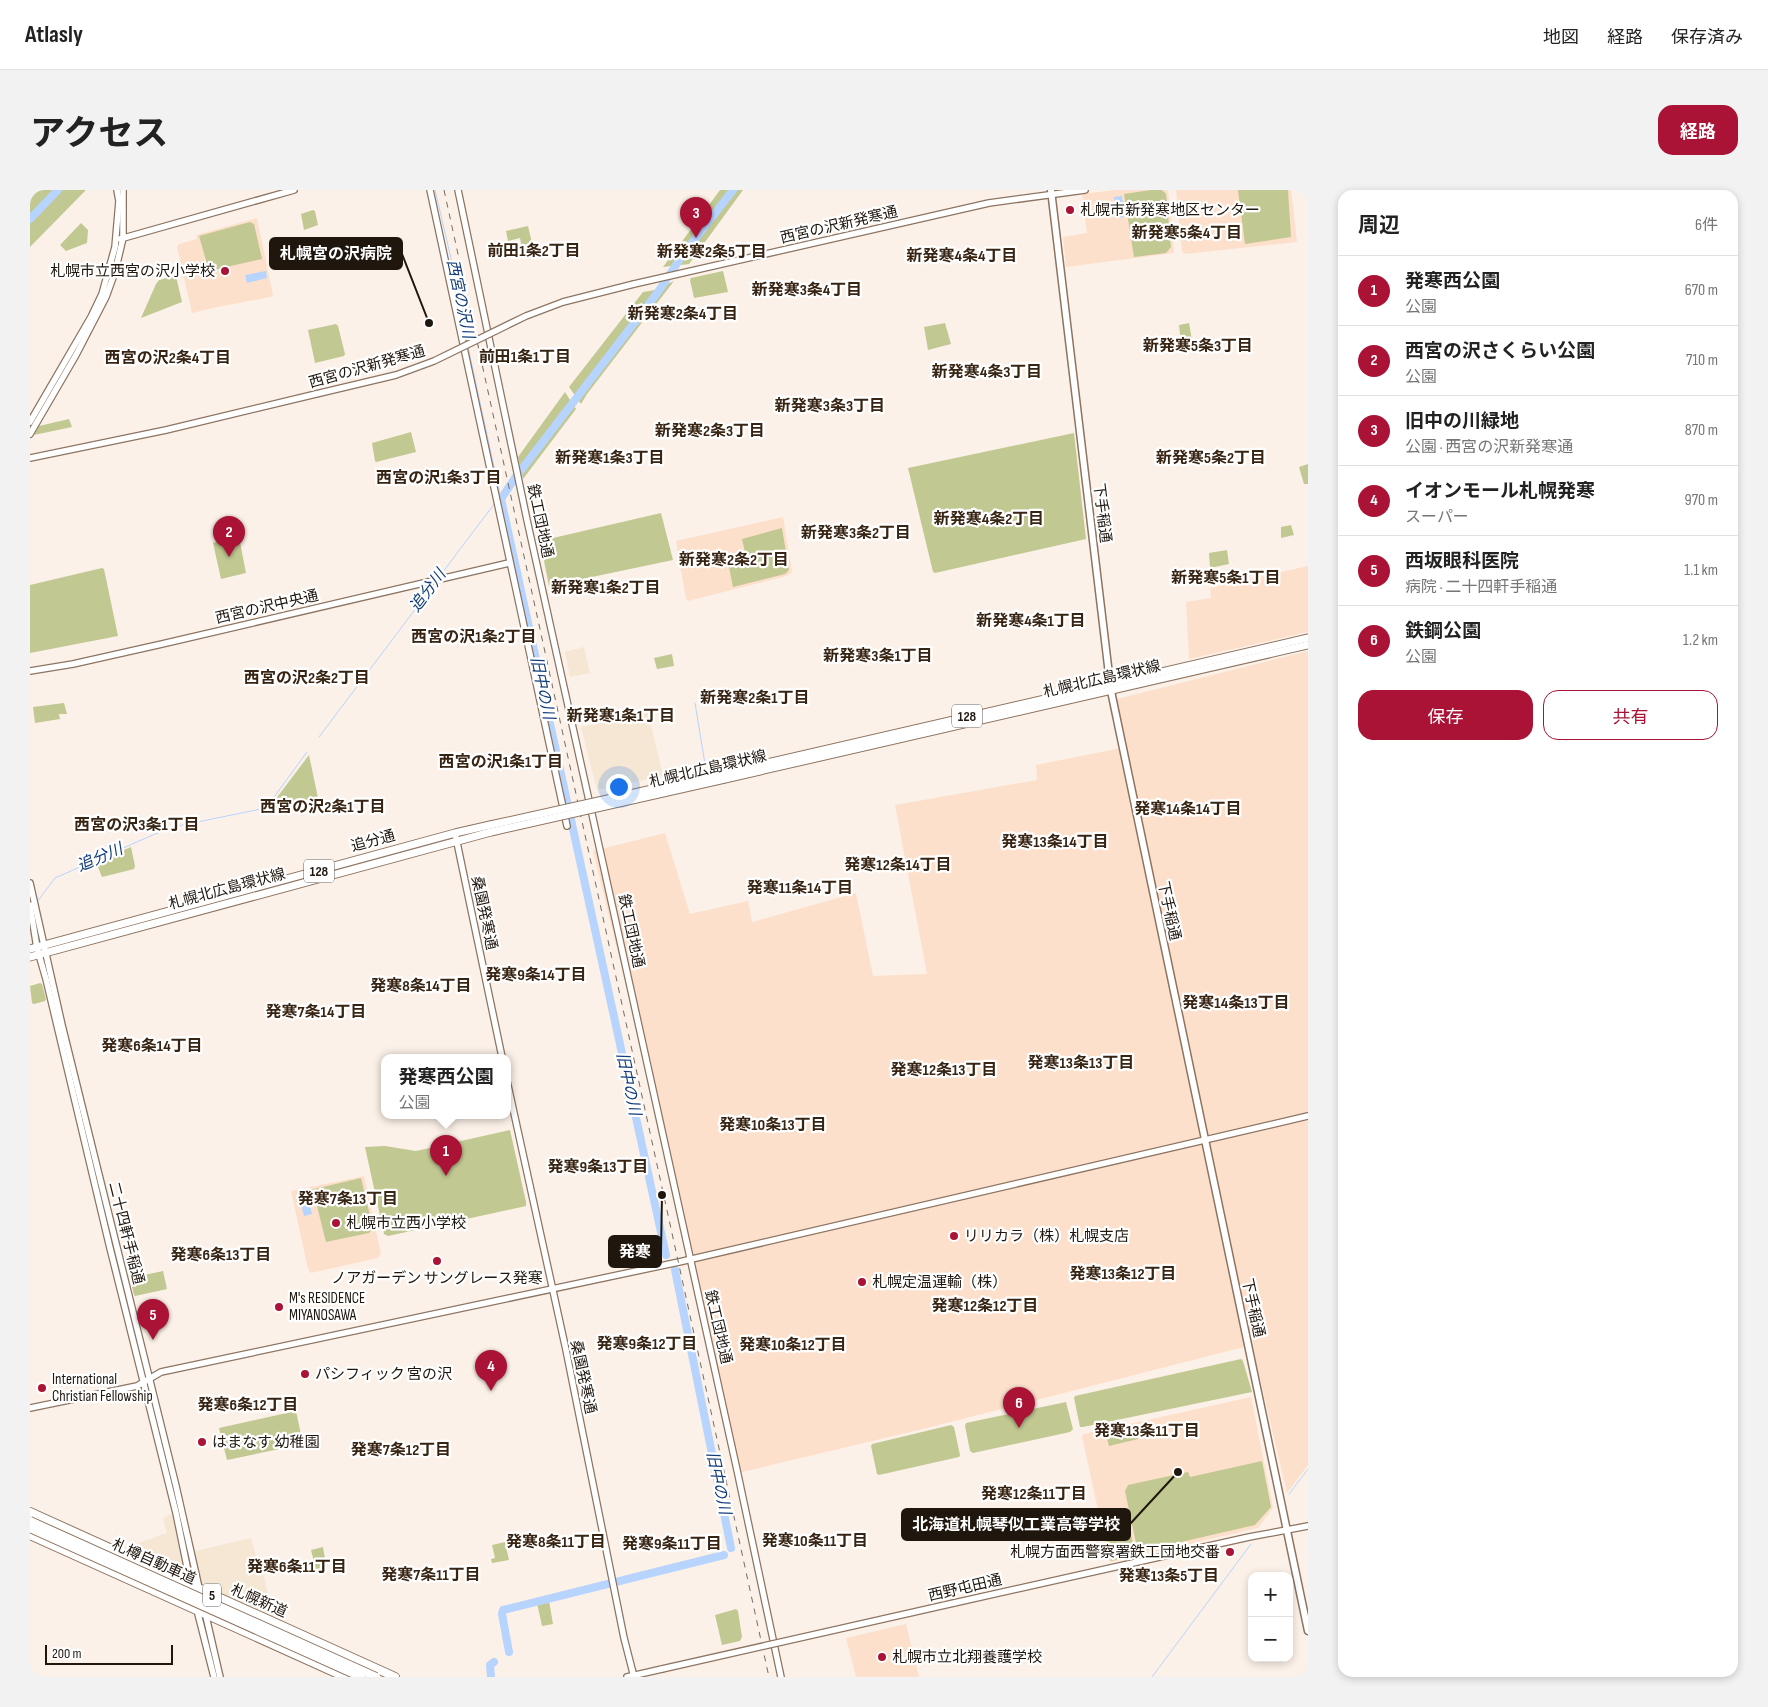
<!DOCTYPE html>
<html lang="ja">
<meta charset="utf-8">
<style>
body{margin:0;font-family:"Sofia Sans Condensed","Noto Sans JP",sans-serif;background:#f2f2f2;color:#222}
.controls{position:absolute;right:15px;bottom:15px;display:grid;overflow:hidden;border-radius:10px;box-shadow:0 2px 8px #0003}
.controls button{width:45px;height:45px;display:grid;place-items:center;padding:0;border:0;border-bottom:1px solid #e0e0e0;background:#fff;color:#222;font:25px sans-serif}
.scale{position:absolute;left:15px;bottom:12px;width:128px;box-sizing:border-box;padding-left:5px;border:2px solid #1f160e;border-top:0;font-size:14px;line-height:18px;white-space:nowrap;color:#1f160e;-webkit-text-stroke:4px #fff;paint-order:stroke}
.you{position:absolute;left:588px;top:596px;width:18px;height:18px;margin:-12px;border:4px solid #fff;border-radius:50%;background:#1a73e8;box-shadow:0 0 0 8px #1a73e833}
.badge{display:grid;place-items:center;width:32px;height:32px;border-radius:50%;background:#aa1335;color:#fff;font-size:16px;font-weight:700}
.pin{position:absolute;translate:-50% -41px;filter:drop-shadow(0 1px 2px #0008)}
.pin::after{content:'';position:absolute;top:26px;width:18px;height:15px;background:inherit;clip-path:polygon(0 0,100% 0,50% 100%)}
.popup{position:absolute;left:351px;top:864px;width:130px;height:65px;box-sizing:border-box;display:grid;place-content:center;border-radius:10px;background:#fff;filter:drop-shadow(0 1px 4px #0005);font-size:16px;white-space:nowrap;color:#767676}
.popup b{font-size:19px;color:#222}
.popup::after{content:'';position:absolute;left:50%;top:100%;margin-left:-10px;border:10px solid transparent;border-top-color:#fff}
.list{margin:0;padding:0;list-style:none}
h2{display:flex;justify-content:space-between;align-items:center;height:65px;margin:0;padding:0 20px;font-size:21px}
h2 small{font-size:16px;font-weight:400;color:#767676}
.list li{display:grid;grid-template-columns:32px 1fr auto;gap:15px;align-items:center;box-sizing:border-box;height:70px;padding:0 20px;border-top:1px solid #e0e0e0}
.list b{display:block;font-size:19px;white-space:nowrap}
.list p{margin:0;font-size:16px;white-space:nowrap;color:#767676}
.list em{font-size:16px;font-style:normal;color:#767676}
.actions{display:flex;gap:10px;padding:15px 20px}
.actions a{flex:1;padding:11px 0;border:1px solid #aa1335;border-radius:15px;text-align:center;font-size:18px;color:#aa1335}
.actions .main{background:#aa1335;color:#fff}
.map{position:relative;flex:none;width:1278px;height:1487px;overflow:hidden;border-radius:15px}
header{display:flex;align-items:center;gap:30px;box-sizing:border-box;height:70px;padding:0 25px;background:#fff;border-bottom:1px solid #e0e0e0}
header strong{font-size:24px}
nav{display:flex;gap:28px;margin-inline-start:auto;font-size:18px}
.intro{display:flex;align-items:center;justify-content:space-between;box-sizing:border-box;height:120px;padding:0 30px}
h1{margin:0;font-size:35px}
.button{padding:12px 22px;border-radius:15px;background:#aa1335;color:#fff;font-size:18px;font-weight:700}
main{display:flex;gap:30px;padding:0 30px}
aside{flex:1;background:#fff;border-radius:15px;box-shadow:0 2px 8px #0003}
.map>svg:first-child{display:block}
.commercial{fill:#f5e7d3}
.built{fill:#fce0cb}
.green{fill:#c1c891}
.water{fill:#b7d4ff}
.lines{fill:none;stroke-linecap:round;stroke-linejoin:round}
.stream{stroke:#b7d4ff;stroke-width:1}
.river{stroke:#b7d4ff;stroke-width:8}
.tertiary-casing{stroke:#8d7461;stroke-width:8}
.secondary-casing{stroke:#8d7461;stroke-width:9}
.primary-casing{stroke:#8d7461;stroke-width:9}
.trunk-casing{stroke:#8d7461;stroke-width:10}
.tertiary{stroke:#fff;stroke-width:5.5}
.secondary{stroke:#fff;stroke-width:6}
.primary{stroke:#fff;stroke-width:7}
.trunk{stroke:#fff;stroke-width:8}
.rail{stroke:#766c64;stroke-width:1;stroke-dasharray:6 6;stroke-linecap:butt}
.tertiary-bridge-casing{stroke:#8d7461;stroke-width:8;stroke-linecap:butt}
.primary-bridge-casing{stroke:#8d7461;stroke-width:9;stroke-linecap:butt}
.motorway-bridge-casing{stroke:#8d7461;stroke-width:10;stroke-linecap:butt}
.tertiary-bridge{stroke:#fff;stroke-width:5.5}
.primary-bridge{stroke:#fff;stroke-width:7}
.motorway-bridge{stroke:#fff;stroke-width:8}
.poi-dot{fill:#aa1335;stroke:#fff;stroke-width:2}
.labels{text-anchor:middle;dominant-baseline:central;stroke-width:4.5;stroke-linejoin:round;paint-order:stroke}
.shield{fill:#fff;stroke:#625c56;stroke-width:1}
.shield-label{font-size:14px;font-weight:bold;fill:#1f160e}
.poi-label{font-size:15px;fill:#1f160e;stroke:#fff;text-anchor:start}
.street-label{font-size:15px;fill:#1f160e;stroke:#fff}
.neighbourhood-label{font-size:16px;font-weight:bold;fill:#382413;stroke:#fff}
.water-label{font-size:16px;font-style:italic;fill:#123d7a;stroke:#fff}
.leader{fill:none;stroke:#1f160e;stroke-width:2}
.callout-dot{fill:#1f160e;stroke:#fff;stroke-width:2}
.callout{fill:#1f160e;stroke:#1f160e;stroke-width:2}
.callout-label{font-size:16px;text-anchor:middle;font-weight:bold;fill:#fff}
</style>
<header>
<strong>Atlasly</strong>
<nav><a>地図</a><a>経路</a><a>保存済み</a></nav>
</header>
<div class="intro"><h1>アクセス</h1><a class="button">経路</a></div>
<main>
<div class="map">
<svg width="1278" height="1487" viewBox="0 0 1278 1487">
<rect width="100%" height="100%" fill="#fcf1e8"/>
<g class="commercial">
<polygon points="554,457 560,483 540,487 535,462"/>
<polygon points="618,522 633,586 567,600 551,537"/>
<polygon points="154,1319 165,1361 221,1348 227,1369 233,1383 244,1430 93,1361 94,1358 137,1343 133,1328"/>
</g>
<g class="built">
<polygon points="1085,0 1138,0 1144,63 1036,77 1033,47 1057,43 1052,4"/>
<polygon points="1146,0 1261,0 1267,52 1155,64 1152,62"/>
<polygon points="227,28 243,105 241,107 192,116 162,123 147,57 149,54 167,49 166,45"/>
<polygon points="753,327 762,382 757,386 658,411 656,409 646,351"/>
<polygon points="1278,376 1278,442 1159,469 1156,412 1181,408 1180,398"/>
<polygon points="1278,461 1278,1275 1257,1303 1222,1155 897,1238 704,1284 598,804 563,661 635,643 660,724 718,711 722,732 826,703 843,786 897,784 865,615 1007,590 1006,575 1096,557 1087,509"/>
<polygon points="334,986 351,1064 348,1068 281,1083 278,1079 261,1001"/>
<polygon points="1221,1207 1243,1318 1228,1338 1081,1372 1079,1371 1052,1246 1054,1244"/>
<polygon points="876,1434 889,1487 826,1487 816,1448"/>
</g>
<g class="green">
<polygon points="0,0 56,0 0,57"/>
<polygon points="690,0 713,0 659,74 633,77"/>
<polygon points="1121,0 1132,0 1136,4 1141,57 1136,63 1104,67 1094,4"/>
<polygon points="1208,0 1258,0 1261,47 1215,54"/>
<polygon points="283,20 285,21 288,35 274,40 271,24"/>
<polygon points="220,32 224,34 232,69 179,81 169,46"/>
<polygon points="51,33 58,40 57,53 36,61 30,55"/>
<polygon points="498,36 503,57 492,59 490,48 478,51 476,41"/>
<polygon points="693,81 698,102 664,108 660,90 661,88"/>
<polygon points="144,86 146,86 152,112 111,128 126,94 129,90"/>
<polygon points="644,91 557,204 551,214 539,197 613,102 625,100"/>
<polygon points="915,133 921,154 898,160 894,137"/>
<polygon points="1159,133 1162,150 1161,152 1151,152 1149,135"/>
<polygon points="306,134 308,136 315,164 314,166 285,173 278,140"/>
<polygon points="535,202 546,219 493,289 488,267"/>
<polygon points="39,229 42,237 4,245 9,236"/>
<polygon points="381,242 386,262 346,272 345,271 342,253"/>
<polygon points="1044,243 1056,349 905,383 903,382 878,278"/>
<polygon points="1278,274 1278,294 1274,294 1269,277"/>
<polygon points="631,323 643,370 519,396 510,351"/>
<polygon points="1261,335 1264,345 1251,348 1251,337"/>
<polygon points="752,338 759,380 755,384 703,397 697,367 715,362 712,349"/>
<polygon points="207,345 209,347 216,383 191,389 183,353"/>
<polygon points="1197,360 1199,374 1180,378 1179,363"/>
<polygon points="72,378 74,379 88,446 0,463 0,395"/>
<polygon points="642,464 644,476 627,479 624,468"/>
<polygon points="34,513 37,524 29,524 30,529 5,533 3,517"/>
<polygon points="279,565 288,608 236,622"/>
<polygon points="101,657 105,676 104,679 72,687 66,672"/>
<polygon points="10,793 12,794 16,809 15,811 4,814 2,813 0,796"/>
<polygon points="480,940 496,1012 496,1016 358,1046 354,1044 335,957 355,956 386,961"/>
<polygon points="331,988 343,1038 339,1043 296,1052 286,1012 283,1013 280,1000"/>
<polygon points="133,1081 137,1099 105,1106 104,1105 100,1088"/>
<polygon points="1211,1169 1213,1171 1222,1202 1053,1237 1050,1237 1044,1208 1045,1206"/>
<polygon points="1036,1212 1043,1239 1040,1242 943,1263 940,1261 935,1236 936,1233"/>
<polygon points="266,1221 273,1254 197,1270 189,1238"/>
<polygon points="1104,1234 1108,1249 1079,1256 1075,1241"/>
<polygon points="921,1235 924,1237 930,1265 929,1267 849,1285 847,1284 841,1256 842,1254"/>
<polygon points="1232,1271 1241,1317 1225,1335 1112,1361 1107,1358 1095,1301 1098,1295 1158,1282 1160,1287"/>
<polygon points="1095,1321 1106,1365 1081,1371 1071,1327"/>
<polygon points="475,1352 479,1370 462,1373 461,1369 465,1368 462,1355"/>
<polygon points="293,1357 296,1375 294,1376 294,1379 286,1380 281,1360"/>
<polygon points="519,1411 523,1434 512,1436 507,1413"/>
<polygon points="706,1419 708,1421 712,1447 710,1451 692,1455 685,1425"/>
</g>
<g class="water">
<polygon points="1092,6 1094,27 1087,28 1084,7"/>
<polygon points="236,81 237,88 217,93 215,85"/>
<polygon points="277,1001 282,1024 274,1026 268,1003"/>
</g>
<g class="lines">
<g class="stream">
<polyline points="405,0 431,111 438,153"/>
<polyline points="438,157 471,309"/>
<polyline points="409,387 465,313"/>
<polyline points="665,513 675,574"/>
<polyline points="289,547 405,393"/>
<polyline points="7,712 25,688 125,644 143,637 236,618 277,562"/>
<polyline points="1259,1304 1278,1279"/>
<polyline points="1122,1487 1221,1354"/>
</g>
<g class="river">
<polyline points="0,29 28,0"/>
<polyline points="636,1065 471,309 485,288 628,102 652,66 703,0"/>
<polyline points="645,1080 701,1358"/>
<polyline points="479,1462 472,1424 473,1420 694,1365"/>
<polyline points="461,1487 460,1475 464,1472"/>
</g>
<g class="tertiary-casing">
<g id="tertiary">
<polyline points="400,0 537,636"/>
<polyline points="428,0 497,330 707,1280 751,1487"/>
<polyline points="90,49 264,0"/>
<polyline points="604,94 959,13 1055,0"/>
<polyline points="0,232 61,127 72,104 85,57 89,11 87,0"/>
<polyline points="0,244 46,165 76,107 85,82 93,48 93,0"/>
<polyline points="0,268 136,240 286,204"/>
<polyline points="0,481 43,474 132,454 479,373"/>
<polyline points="425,643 472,867"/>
<polyline points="0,693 32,835 146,1296 172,1411"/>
<polyline points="0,715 7,758 16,789 79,1054 146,1323 161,1396"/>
<polyline points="477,891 536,1160 594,1448 604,1487"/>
<polyline points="0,1218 107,1196 131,1182 649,1072 1278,926"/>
<polyline points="924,1413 1219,1347 1278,1336"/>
<polyline points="167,1420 184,1487"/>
<polyline points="175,1422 190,1487"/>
<polyline points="597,1487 632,1479"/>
</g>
</g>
<g class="secondary-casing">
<polyline id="secondary" points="1021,0 1081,501 1278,1441"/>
</g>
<g class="primary-casing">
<g id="primary">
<polyline points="694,583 1278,448"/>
<polyline points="695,589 1278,455"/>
<polyline points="0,759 425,643 460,635"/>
<polyline points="0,767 461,642"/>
</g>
</g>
<g class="trunk-casing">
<g id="trunk">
<polyline points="0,1322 365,1487"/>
<polyline points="0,1345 315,1487"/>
</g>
</g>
<use href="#tertiary" class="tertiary"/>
<use href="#secondary" class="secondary"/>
<use href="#primary" class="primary"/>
<use href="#trunk" class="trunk"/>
<polyline class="rail" points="414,0 739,1487"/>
<g class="tertiary-bridge-casing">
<g id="tertiary-bridge">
<polyline points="286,204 366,185 404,171 496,126 533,112 604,94"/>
<polyline points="632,1479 924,1413"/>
</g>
</g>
<g class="primary-bridge-casing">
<g id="primary-bridge">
<polyline points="460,635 694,583"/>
<polyline points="461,642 695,589"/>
</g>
</g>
<g class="motorway-bridge-casing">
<g id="motorway-bridge">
<polyline points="0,1331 346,1487"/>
<polyline points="0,1338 331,1487"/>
</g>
</g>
<use href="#tertiary-bridge" class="tertiary-bridge"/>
<use href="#primary-bridge" class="primary-bridge"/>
<use href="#motorway-bridge" class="motorway-bridge"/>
</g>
<g class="poi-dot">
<circle cx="1040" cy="20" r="5"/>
<circle cx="195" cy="81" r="5"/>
<circle cx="306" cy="1033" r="5"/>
<circle cx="924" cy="1046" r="5"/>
<circle cx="407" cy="1071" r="5"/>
<circle cx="832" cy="1092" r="5"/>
<circle cx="249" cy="1117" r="5"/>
<circle cx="275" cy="1184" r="5"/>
<circle cx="12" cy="1198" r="5"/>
<circle cx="172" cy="1252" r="5"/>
<circle cx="1200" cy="1362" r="5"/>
<circle cx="852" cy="1467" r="5"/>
</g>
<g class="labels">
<g class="shield">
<rect x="922" y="514.5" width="30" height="23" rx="4"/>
<rect x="274" y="669.5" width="30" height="23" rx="4"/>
<rect x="173" y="1393.5" width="18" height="23" rx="4"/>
</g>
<g class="shield-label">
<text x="937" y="526">128</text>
<text x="289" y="681">128</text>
<text x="182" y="1405">5</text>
</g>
<g class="poi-label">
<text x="1050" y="20">札幌市新発寒地区センター</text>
<text x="185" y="81" text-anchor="end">札幌市立西宮の沢小学校</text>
<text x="316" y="1033">札幌市立西小学校</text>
<text x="934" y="1046">リリカラ（株）札幌支店</text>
<text x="407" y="1088" text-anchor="middle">ノアガーデン サングレース発寒</text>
<text x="842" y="1092">札幌定温運輸（株）</text>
<text x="259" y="1108">M's RESIDENCE<tspan x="259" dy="17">MIYANOSAWA</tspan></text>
<text x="285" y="1184">パシフィック 宮の沢</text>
<text x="22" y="1189">International<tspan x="22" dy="17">Christian Fellowship</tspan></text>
<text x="182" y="1252">はまなす 幼稚園</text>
<text x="1190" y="1362" text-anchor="end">札幌方面西警察署鉄工団地交番</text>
<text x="862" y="1467">札幌市立北翔養護学校</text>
</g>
<g class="street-label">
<text transform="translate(809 35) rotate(-13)">西宮の沢新発寒通</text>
<text transform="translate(337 177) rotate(-16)">西宮の沢新発寒通</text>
<text transform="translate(1072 323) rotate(83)">下手稲通</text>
<text transform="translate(510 331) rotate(78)">鉄工団地通</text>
<text transform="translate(237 417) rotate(-13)">西宮の沢中央通</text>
<text transform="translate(1072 489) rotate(-13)">札幌北広島環状線</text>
<text transform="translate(678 579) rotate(-13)">札幌北広島環状線</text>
<text transform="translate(343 651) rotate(-15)">追分通</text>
<text transform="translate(197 699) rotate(-15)">札幌北広島環状線</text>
<text transform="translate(1139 721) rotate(78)">下手稲通</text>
<text transform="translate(454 723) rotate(78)">桑園発寒通</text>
<text transform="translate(601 741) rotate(78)">鉄工団地通</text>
<text transform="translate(96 1043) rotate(76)">二十四軒手稲通</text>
<text transform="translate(1223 1118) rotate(78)">下手稲通</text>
<text transform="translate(688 1137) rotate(77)">鉄工団地通</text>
<text transform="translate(553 1187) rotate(78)">桑園発寒通</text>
<text transform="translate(124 1372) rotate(24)">札樽自動車道</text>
<text transform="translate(935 1398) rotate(-13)">西野屯田通</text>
<text transform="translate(229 1411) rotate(24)">札幌新道</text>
</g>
<g class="neighbourhood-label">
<text x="1157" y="43">新発寒5条4丁目</text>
<text x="504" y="61">前田1条2丁目</text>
<text x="682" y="62">新発寒2条5丁目</text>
<text x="932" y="66">新発寒4条4丁目</text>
<text x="777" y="100">新発寒3条4丁目</text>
<text x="653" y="124">新発寒2条4丁目</text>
<text x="1168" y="156">新発寒5条3丁目</text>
<text x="495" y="167">前田1条1丁目</text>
<text x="138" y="168">西宮の沢2条4丁目</text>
<text x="957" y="182">新発寒4条3丁目</text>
<text x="800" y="216">新発寒3条3丁目</text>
<text x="680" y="241">新発寒2条3丁目</text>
<text x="580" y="268">新発寒1条3丁目</text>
<text x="1181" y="268">新発寒5条2丁目</text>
<text x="409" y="288">西宮の沢1条3丁目</text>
<text x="959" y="329">新発寒4条2丁目</text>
<text x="826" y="343">新発寒3条2丁目</text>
<text x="704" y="370">新発寒2条2丁目</text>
<text x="1196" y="388">新発寒5条1丁目</text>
<text x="576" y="398">新発寒1条2丁目</text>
<text x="1001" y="431">新発寒4条1丁目</text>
<text x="444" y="447">西宮の沢1条2丁目</text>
<text x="848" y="466">新発寒3条1丁目</text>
<text x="277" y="488">西宮の沢2条2丁目</text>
<text x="725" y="508">新発寒2条1丁目</text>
<text x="591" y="526">新発寒1条1丁目</text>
<text x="471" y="572">西宮の沢1条1丁目</text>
<text x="293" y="617">西宮の沢2条1丁目</text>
<text x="1158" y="619">発寒14条14丁目</text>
<text x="107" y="635">西宮の沢3条1丁目</text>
<text x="1025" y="652">発寒13条14丁目</text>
<text x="868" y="675">発寒12条14丁目</text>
<text x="770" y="698">発寒11条14丁目</text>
<text x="506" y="785">発寒9条14丁目</text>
<text x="391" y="796">発寒8条14丁目</text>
<text x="1206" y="813">発寒14条13丁目</text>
<text x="286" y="822">発寒7条14丁目</text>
<text x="122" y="856">発寒6条14丁目</text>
<text x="1051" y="873">発寒13条13丁目</text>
<text x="914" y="880">発寒12条13丁目</text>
<text x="743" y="935">発寒10条13丁目</text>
<text x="568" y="977">発寒9条13丁目</text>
<text x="318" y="1009">発寒7条13丁目</text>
<text x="191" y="1065">発寒6条13丁目</text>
<text x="1093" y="1084">発寒13条12丁目</text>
<text x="955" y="1116">発寒12条12丁目</text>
<text x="617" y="1154">発寒9条12丁目</text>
<text x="763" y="1155">発寒10条12丁目</text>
<text x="218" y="1215">発寒6条12丁目</text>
<text x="1117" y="1241">発寒13条11丁目</text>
<text x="371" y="1260">発寒7条12丁目</text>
<text x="1004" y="1304">発寒12条11丁目</text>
<text x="785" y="1351">発寒10条11丁目</text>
<text x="526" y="1352">発寒8条11丁目</text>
<text x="642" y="1354">発寒9条11丁目</text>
<text x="267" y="1377">発寒6条11丁目</text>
<text x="401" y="1385">発寒7条11丁目</text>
<text x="1139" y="1386">発寒13条5丁目</text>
</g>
<g class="water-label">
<text transform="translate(430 109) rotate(78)">西宮の沢川</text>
<text transform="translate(398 401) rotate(-53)">追分川</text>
<text transform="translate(512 498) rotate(78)">旧中の川</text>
<text transform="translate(70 668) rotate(-23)">追分川</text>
<text transform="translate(598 894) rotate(78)">旧中の川</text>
<text transform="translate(688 1293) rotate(78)">旧中の川</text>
</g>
</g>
<path class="leader" d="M399 133L372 64M632 1005L631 1062M1148 1282L1100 1334"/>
<g class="callout-dot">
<circle cx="399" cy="133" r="5"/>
<circle cx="632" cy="1005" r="5"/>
<circle cx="1148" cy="1282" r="5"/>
</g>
<g class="callout">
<rect x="240" y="48" width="132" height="31" rx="5"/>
<rect x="579" y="1046" width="52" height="31" rx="5"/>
<rect x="872" y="1319" width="228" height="31" rx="5"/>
</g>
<g class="callout-label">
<text x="306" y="69">札幌宮の沢病院</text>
<text x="605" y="1067">発寒</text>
<text x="986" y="1340">北海道札幌琴似工業高等学校</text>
</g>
</svg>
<div class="controls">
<button>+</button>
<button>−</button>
</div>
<div class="scale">200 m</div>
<div class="you"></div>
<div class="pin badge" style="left:416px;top:986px">1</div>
<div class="popup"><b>発寒西公園</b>公園</div>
<div class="pin badge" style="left:199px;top:367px">2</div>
<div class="pin badge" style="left:666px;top:48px">3</div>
<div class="pin badge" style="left:461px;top:1201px">4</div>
<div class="pin badge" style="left:123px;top:1150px">5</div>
<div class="pin badge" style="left:989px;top:1238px">6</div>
</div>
<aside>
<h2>周辺<small>6件</small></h2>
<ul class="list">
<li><span class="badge">1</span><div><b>発寒西公園</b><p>公園</p></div><em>670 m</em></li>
<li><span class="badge">2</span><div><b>西宮の沢さくらい公園</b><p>公園</p></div><em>710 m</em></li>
<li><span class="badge">3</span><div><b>旧中の川緑地</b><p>公園 · 西宮の沢新発寒通</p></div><em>870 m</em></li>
<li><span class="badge">4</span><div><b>イオンモール札幌発寒</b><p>スーパー</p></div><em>970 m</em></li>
<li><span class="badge">5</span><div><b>西坂眼科医院</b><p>病院 · 二十四軒手稲通</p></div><em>1.1 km</em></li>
<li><span class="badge">6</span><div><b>鉄鋼公園</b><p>公園</p></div><em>1.2 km</em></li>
</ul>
<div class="actions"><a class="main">保存</a><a>共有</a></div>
</aside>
</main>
